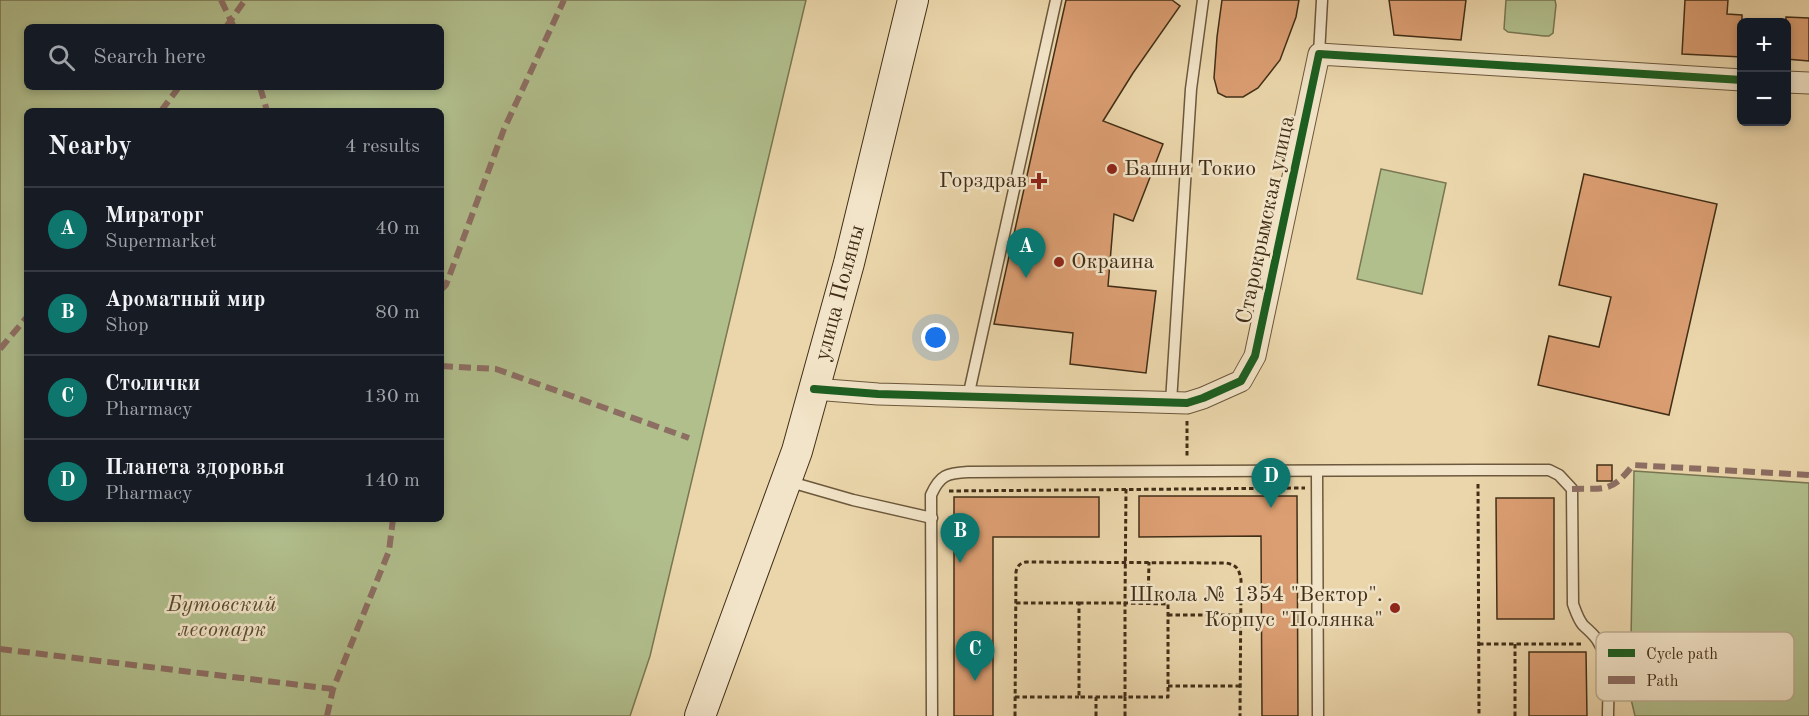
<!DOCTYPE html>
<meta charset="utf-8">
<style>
body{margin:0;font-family:"Old Standard TT",serif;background:#242831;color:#f1f3f6}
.controls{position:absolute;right:18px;top:18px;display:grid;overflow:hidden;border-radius:9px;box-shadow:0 3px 9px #0003}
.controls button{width:54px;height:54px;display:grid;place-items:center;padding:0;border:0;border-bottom:2px solid #363941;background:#171b24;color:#f1f3f6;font:30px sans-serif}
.you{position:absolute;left:936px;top:338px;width:21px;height:21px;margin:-15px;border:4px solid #fff;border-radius:50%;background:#1a73e8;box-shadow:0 0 0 9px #1a73e833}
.badge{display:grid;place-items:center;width:39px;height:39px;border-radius:50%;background:#0f766e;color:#fff;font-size:20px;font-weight:700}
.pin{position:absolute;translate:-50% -50px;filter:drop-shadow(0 2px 3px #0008)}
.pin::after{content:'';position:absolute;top:32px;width:21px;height:18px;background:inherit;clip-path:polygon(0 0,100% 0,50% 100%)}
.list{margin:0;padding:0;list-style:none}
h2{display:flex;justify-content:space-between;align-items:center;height:78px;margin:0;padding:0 24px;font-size:26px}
h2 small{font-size:20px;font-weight:400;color:#9ea1a6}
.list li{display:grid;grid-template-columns:39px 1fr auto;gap:18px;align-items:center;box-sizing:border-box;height:84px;padding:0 24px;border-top:2px solid #363941}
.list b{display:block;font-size:22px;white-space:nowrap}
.list p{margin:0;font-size:20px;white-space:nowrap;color:#9ea1a6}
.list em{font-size:20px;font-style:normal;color:#9ea1a6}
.icon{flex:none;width:33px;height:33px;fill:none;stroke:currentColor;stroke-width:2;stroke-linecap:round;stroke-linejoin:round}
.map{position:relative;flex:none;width:1809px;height:716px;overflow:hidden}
.search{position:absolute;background:#171b24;box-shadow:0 3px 9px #0003;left:24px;top:24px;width:420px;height:66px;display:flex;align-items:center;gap:15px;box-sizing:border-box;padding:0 21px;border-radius:9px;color:#9ea1a6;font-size:22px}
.panel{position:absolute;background:#171b24;box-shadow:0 3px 9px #0003;left:24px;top:108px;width:420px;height:414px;border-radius:9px}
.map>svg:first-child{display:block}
.green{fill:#b1bf8d;stroke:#797652;stroke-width:1.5;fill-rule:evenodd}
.building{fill:#db9e72;stroke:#412e17;stroke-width:1.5}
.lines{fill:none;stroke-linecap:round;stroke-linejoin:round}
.lane-casing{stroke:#6c583c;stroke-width:13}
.street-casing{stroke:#6c583c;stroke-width:23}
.secondary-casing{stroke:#412e17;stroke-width:32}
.path{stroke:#412e17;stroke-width:3;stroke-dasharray:4.5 3;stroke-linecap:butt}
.lane{stroke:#f2e4c8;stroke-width:10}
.street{stroke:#f2e4c8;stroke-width:21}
.secondary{stroke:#f2e4c8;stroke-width:30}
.quiet{stroke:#8d6e63;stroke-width:6;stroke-dasharray:12 6;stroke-linecap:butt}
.cycleway-casing{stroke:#f2e4c8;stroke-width:11}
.cycleway{stroke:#1b5e20;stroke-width:8}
.poi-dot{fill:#8f2418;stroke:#f2e4c8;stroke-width:2}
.labels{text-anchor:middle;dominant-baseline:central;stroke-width:5;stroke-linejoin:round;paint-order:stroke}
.poi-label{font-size:22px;fill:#412e17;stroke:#f2e4c8;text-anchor:start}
.street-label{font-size:22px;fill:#412e17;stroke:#f2e4c8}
.park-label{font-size:22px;font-style:italic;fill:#574b2f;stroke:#f2e4c8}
.key{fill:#f2e4c8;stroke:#bdad93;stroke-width:1.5}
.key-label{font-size:16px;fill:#412e17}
</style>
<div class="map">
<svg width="1809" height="716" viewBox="0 0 1809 716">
<rect width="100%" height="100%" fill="#ebd6ab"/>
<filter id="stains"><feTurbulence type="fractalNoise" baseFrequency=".00333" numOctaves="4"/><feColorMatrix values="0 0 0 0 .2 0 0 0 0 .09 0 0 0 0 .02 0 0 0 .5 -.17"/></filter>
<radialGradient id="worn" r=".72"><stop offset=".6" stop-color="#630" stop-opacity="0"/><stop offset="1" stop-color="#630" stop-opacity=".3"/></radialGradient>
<g class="green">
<path d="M0 0H806L650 656 630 716H0ZM27 27H441V87H27ZM27 111H441V519H27Z"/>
<polygon points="1506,0 1555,0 1556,5 1553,33 1549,36 1544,36 1508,32 1504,29"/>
<polygon points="1381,169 1446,183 1422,294 1357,279"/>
<polygon points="1634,471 1809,483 1809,716 1635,716 1630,695"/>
</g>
<g class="building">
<polygon points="1066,0 1172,0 1180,6 1133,73 1103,121 1163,144 1133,221 1114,214 1108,286 1156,291 1146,373 1070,364 1073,333 994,324"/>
<polygon points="1222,0 1299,0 1296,17 1280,60 1258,88 1243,97 1226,97 1218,93 1214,78 1217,37"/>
<polygon points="1389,0 1466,0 1461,40 1394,35"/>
<polygon points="1685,0 1728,0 1727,14 1742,15 1742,57 1682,54"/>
<polygon points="1786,17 1809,18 1809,61 1786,59"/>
<polygon points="1584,174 1717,204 1669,415 1538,385 1549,336 1599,347 1611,297 1559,285"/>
<rect x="1597" y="465" width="15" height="16"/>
<polygon points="1139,496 1297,496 1298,716 1262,716 1261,536 1139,537"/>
<polygon points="954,497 1099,497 1099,537 993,537 993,716 954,716"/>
<polygon points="1496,498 1554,498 1554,619 1497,619"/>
<polygon points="1529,652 1586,652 1587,716 1529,716"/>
</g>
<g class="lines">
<g class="lane-casing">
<g id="lane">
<polyline points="1319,54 1322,0"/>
<polyline points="968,397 1056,0"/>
<polyline points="1171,402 1191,89 1203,0"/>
<polyline points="1317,471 1318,716"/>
<polyline points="787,481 853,500 932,518"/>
<path d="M932 716 931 495C940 475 947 473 968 472L1478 470H1549L1559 475 1572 489 1573 604C1576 612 1578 619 1583 625 1589 631 1595 635 1599 643 1612 664 1608 692 1608 716"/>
</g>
</g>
<g class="street-casing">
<g id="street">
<polyline points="1786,82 1809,83"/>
<path d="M814 389 878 394 1187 403 1203 398 1241 381 1255 356 1319 54C1460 62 1601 72 1742 80"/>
</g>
</g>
<g class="secondary-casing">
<polyline id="secondary" points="700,716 797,451 849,263 913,0"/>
</g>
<g class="path">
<polyline points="1187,421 1187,457"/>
<polyline points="1478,484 1479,716"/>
<polyline points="949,491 1305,488"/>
<polyline points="1016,603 1079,603"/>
<rect x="1079" y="603" width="46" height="94"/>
<polyline points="1148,603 1149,562"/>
<polyline points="1168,615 1241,615"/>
<polyline points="1479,644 1583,644"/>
<polyline points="1515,644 1515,716"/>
<polyline points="1168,686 1240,686"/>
<polyline points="1015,697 1079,697"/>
<path d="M1015 716 1016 572C1017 566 1020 563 1026 562L1226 563C1237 565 1239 569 1241 580L1240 716"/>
<polyline points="1096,716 1096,697"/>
<polyline points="1125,716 1125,697 1168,697 1168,604 1125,603 1126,488"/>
</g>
<use href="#lane" class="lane"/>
<use href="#street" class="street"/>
<use href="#secondary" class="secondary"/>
<g class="quiet">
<polyline points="221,0 233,25"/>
<polyline points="226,27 245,0"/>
<polyline points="260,87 267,111"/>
<polyline points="161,111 179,87"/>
<polyline points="441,290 446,285 504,129 564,0"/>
<polyline points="0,349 27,317"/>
<polyline points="441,366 496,369 689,438"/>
<path d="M1572 489C1606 488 1611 493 1633 465L1809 475"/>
<polyline points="0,649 333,689"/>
<polyline points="327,716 333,689 389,551 393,519"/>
</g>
<g class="cycleway-casing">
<path id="cycleway" d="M814 389 878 394 1187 403 1203 398 1241 381 1255 356 1319 54C1460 62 1601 72 1742 80"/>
</g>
<use href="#cycleway" class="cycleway"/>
</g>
<g class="poi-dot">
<circle cx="1112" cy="169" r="6"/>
<path d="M1036 172h6v6h6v6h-6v6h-6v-6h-6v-6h6z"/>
<circle cx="1059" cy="262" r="6"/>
<circle cx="1395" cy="608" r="6"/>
</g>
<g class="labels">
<g class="poi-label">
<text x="1124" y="169">Башни Токио</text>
<text x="1027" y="181" text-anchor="end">Горздрав</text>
<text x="1071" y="262">Окраина</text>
<text x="1383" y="595" text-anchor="end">Школа № 1354 "Вектор".<tspan x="1383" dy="25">Корпус "Полянка"</tspan></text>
</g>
<g class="street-label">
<text transform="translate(1266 220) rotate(-78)">Старокрымская улица</text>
<text transform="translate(840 293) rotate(-75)">улица Поляны</text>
</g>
<g class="park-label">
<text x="222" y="605">Бутовский<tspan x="222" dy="25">лесопарк</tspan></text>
</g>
</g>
<rect x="1596" y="632" width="198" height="69" rx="9" class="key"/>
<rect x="1608" y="649" width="27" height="8" fill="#1b5e20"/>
<rect x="1608" y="676" width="27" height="8" fill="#8d6e63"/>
<g class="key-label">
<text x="1646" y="659">Cycle path</text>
<text x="1646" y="686">Path</text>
</g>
<rect width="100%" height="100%" filter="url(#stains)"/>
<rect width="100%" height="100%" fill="url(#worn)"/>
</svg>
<div class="controls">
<button>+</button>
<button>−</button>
</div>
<div class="you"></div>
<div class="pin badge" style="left:1026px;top:278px">A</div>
<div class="pin badge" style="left:960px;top:563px">B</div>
<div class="pin badge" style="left:975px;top:681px">C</div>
<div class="pin badge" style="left:1271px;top:508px">D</div>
<div class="search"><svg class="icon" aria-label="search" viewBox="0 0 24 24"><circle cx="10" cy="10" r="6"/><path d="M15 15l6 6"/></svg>Search here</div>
<section class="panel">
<h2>Nearby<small>4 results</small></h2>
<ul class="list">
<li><span class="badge">A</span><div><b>Мираторг</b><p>Supermarket</p></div><em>40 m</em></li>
<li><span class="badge">B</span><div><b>Ароматный мир</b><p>Shop</p></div><em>80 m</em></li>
<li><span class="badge">C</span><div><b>Столички</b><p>Pharmacy</p></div><em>130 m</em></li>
<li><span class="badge">D</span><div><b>Планета здоровья</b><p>Pharmacy</p></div><em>140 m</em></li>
</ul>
</section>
</div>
